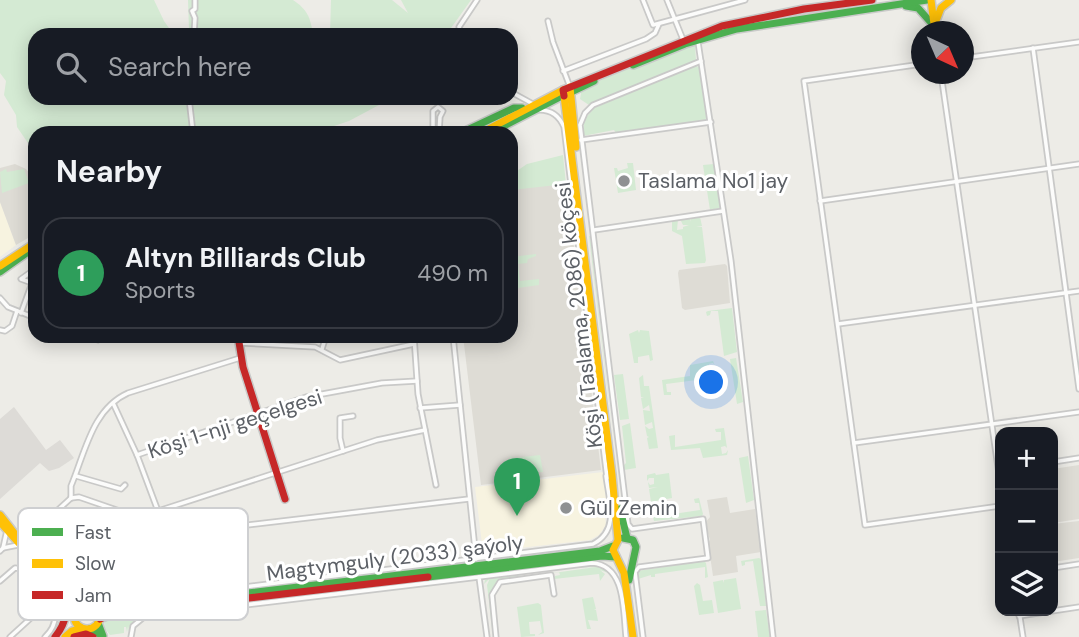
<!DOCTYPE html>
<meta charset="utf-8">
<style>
body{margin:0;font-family:"DM Sans",sans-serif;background:#20242c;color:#f1f3f6}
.controls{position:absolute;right:21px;bottom:21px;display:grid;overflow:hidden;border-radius:14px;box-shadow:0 4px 18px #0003}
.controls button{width:63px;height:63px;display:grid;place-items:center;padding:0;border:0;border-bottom:2px solid #363941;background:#171b24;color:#f1f3f6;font:35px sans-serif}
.compass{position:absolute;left:911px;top:21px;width:63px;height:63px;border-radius:50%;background:#171b24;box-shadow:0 4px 18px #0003;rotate:136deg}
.you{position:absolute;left:712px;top:383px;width:24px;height:24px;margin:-18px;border:5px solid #fff;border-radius:50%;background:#1a73e8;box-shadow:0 0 0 10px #1a73e833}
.badge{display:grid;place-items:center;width:46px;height:46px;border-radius:50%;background:#8f9193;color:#fff;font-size:23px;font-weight:700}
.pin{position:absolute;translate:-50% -58px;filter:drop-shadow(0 2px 4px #0008)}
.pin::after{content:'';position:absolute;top:37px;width:24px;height:21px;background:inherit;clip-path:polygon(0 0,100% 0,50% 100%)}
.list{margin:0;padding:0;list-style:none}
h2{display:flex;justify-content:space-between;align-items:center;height:91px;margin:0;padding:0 28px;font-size:30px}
h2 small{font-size:23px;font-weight:400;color:#9ea1a6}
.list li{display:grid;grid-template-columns:46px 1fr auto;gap:21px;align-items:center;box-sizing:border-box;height:112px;margin:0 14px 14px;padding:0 14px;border:2px solid #363941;border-radius:21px}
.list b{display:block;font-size:26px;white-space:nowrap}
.list p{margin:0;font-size:23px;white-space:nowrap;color:#9ea1a6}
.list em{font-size:23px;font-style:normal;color:#9ea1a6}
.icon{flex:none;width:38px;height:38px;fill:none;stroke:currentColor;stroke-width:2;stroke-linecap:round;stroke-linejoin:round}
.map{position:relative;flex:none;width:1079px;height:637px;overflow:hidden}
.search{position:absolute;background:#171b24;box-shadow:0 4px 18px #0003;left:28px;top:28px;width:490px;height:77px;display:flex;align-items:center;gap:18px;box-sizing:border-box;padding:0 24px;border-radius:21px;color:#9ea1a6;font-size:26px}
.panel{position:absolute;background:#171b24;box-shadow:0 4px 18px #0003;left:28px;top:126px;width:490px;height:217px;border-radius:21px}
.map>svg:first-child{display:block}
.commercial{fill:#f7f3e0}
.industrial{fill:#dddbd7}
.education{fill:#dedcd5}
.medical{fill:#ede0dc}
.green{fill:#d4ead3}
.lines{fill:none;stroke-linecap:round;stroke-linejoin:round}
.street-casing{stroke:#c9c9c8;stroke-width:7}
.fast-casing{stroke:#c9cac9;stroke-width:10}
.slow-casing{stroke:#c9cac9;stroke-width:10}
.jam-casing{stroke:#c9cac9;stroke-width:10}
.street{stroke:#fcfcfb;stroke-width:3.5}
.fast{stroke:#4caf50;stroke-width:7}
.slow{stroke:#ffc107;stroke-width:7}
.jam{stroke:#c62828;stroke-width:7}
.poi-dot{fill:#8f9193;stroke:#fff;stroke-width:2.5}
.labels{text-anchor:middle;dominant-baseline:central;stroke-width:6;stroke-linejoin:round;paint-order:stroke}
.poi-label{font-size:21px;fill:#5c6066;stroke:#fff;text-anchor:start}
.street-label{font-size:21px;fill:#5c6066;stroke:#fff}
.key{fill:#fff;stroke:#cecfd1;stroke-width:2}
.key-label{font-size:19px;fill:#5c6066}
</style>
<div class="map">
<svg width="1079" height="637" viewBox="0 0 1079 637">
<rect width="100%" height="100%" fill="#edece7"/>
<g class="commercial">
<polygon points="0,202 16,245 0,257"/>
<polygon points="603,472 607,506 604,507 606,525 599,535 590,540 483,552 475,487"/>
</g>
<polygon class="industrial" points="14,407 46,450 60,440 74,458 59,468 49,471 40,463 0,499 0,419"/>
<g class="education">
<polygon points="15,164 26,169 30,174 35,170 35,234 16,245 0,202 0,168"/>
<polygon points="566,181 601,470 481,485 463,336 511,336 511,188"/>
<polygon points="725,264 727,266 730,303 685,310 682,308 678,273 679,270"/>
<polygon points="1079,465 1079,519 1053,523 1053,469"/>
<polygon points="727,497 730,513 755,509 761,552 736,556 738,572 713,576 708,542 710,540 705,523 710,517 707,500"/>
<polygon points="1079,521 1079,558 1053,562 1053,524"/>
</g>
<polygon class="medical" points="241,336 310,336 311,345 242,343"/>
<g class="green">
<polygon points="0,0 154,0 164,21 174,35 35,35 35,98 394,98 388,104 379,105 349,121 313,133 311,131 302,133 102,133 96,131 81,133 86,130 76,133 35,133 35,144 33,145 28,143 17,127 16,115 4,95 6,81 0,73"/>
<path d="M188 0H293C307 9 311 18 313 35H185L189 30Z"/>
<polygon points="331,0 392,0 408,13 401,0 471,0 446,35 330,35"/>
<polygon points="692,45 695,46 696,60 589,105 580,99 582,88 651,59"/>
<polygon points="695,66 700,67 707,117 705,120 616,133 614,130 583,136 584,120 594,108"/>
<polygon points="563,155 566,184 512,190 514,209 511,208 511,175 527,164"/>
<polygon points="627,163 633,163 636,190 618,193 614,168 617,168 618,171 628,168"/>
<polygon points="714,164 720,208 710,210 703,165"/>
<polygon points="6,169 7,172 24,169 29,183 2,193 0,172"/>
<polygon points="690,217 691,222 691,217 700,217 702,226 696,227 702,227 706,260 705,263 686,264 682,236 672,231 672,220 678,219 677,230 683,229 683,227 689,225 683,225 680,219"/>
<polygon points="589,236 590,236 614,446"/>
<polygon points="536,254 536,256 528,259 527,263 518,264 520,281 539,279 539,285 511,289 511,281 514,280 511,279 511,257"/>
<polygon points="732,308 737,352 724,356 718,311 711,311 710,315 707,316 706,312 708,311"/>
<polygon points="638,330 639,333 640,330 649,331 653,360 650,361 649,355 638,357 638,363 634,363 629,334"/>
<polygon points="736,358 743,402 737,404 730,359"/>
<polygon points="713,361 715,366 713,363 709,364 710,371 714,370 716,367 718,388 712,389 714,385 712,378 666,384 667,392 671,392 671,395 664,395 662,380 690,376 690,365"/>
<polygon points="623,374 629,419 620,420 614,375"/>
<polygon points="643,375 644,386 649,386 658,448 649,449 647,438 649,437 647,436 645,426 649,429 653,428 652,422 645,425 643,410 650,411 649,405 643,409 641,398 644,397 641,397 639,378"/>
<polygon points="630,423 636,468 624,470 623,466 626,463 622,426"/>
<polygon points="724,428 727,448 725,446 721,447 722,454 726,453 728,450 727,455 703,458 700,448 671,450 669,436 675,435 675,447 721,440 721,432 716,432 715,429"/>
<polygon points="540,455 543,472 513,476 510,456 513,458"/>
<polygon points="748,456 754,500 746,503 739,458"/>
<polygon points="655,473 656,475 669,473 672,498 651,502 649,489 658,487 649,488 648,482 650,485 654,484 654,478 649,478 647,481 647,475"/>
<polygon points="699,498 703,514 702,516 654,521 653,517 700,510 699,503 695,503 694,499"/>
<polygon points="759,558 761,559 766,606 760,606 753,561 745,562 745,565 742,566 741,561"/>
<polygon points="704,561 706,563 708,577 705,578 705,567 655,574 655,577 651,577 651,575 638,579 637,571"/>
<polygon points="593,565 604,568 611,574 600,570 605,574 600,581 599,574 554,579 555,576 560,575 559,572 499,580 490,595 493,637 487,585 490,578 484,584 485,580 489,578 515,574 525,577 596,567 570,568"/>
<polygon points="736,578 741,609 718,613 713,582 723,580 724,583 724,580"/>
<polygon points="697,583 700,585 703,601 712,600 714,613 699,615 694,586"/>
<polygon points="593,597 596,609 594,610 596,610 598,621 588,620 591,629 587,629 582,599"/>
<polygon points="538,603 541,605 544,633 538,635 542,632 540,621 529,622 530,634 535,634 535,636 521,637 517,607"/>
<polygon points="766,610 770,637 758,637 755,611"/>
<polygon points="147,613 134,620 129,632 128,626 127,632 126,627 124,627 124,633 110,635 103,626 106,619 102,626 110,637 102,628 101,624 107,618"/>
</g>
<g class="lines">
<g class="street-casing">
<g id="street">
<polyline points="643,0 653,25 745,0"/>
<polyline points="667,0 684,42"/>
<polyline points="548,21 553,42 570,87"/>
<polyline points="194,35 195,18 192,11 195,9 195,0"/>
<polyline points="462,35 459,27 477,0"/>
<polyline points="698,42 731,261 773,637"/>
<polyline points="1033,48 1079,389"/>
<polyline points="964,58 1079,42"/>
<polyline points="922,64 804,81 865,525 1000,506"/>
<polyline points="563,71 646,39 655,33 659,24"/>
<polyline points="941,74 1000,481"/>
<polyline points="511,92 533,104"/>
<polyline points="189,98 193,133"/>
<path d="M537 110C550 109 559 115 564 127L607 478"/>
<polyline points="433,133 433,111 438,107 443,111 440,117 439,133"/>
<polyline points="581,140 711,122"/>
<polyline points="820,201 1079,164"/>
<polyline points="594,230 723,211"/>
<polyline points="35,269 21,279 35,284"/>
<polyline points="0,298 8,307 35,318"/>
<polyline points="21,313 32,283"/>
<polyline points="838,324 1079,291"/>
<polyline points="0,330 5,331 12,326 17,311"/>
<polyline points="85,336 98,340 110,336"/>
<polyline points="414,336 418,394 436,485"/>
<polyline points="453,336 476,559"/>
<polyline points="240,343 315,347 340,360 414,344"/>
<polyline points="322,349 326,336"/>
<polyline points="113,403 137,455 158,511 377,440 425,430"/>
<polyline points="420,408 460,405"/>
<polyline points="854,443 1079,412"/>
<polyline points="343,451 340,438 340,418 353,416"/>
<polyline points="137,455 306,397 382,383 417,381"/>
<polyline points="1053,462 1079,458"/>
<polyline points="76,476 121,489 125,485"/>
<path d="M71 498V486C85 453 92 409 128 393L240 358"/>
<polyline points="71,498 79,497 137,517"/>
<polyline points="23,542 71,498"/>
<polyline points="3,548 18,545"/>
<polyline points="0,551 3,548 7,530"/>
<polyline points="1053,568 1079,564"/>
<path d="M0 581 15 568 23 569C40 589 71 612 45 637"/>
<path d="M61 583 93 599 121 602 593 544C620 531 609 500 606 476"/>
<polyline points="84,587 73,575 72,569 91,550 102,542 469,499"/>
<polyline points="1019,611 1023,637"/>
<polyline points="1019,616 1079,607"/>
<path d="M10 637 32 617C26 599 27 604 42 591"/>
<polyline points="131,637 133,626 144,617 479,577"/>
<path d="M487 637 479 577 592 563C626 565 623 611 626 637"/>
<polyline points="496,637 492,595 500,582 551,575 554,594"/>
<polyline points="643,637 635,572 639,567 708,558 703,519 632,529 628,524 580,125 585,113 593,105 701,61"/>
</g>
</g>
<g class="fast-casing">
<g id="fast">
<polyline points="906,6 918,8 934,26"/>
<polyline points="633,65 685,44 737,29 927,0"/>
<polyline points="569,93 594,81"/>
<polyline points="461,133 514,108 522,108"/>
<polyline points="490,133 564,95"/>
<polyline points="0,272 35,247"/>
<polyline points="620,509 627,538"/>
<polyline points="623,538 633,540 636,547 629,580"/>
<polyline points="428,577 602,556 616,557"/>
<polyline points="97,607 113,609 600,551 613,546"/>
<polyline points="90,629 103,636 98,623"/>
</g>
</g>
<g class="slow-casing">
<g id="slow">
<polyline points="931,0 934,24"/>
<polyline points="934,26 941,8 951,0"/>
<polyline points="570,87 576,147"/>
<polyline points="564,96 612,475 618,540 613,550 624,573 633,637"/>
<polyline points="481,133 563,90"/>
<polyline points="0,266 35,243"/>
<path d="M0 515C25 546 49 582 85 602"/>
<polyline points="0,522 49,577"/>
<polyline points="56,584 72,602 74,610"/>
<circle cx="87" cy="616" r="13"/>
<polyline points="65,637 72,631 82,628"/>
</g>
</g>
<g class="jam-casing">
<g id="jam">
<polyline points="564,96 563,90 722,26 804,9 872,0"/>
<polyline points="238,336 243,367 285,499"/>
<polyline points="100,619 112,614 428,577"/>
<path d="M55 637C66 623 69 611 61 594"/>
<polyline points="74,637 86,634 93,637"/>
</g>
</g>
<use href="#street" class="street"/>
<use href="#fast" class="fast"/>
<use href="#slow" class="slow"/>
<use href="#jam" class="jam"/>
</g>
<g class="poi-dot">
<circle cx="624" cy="181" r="7"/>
<circle cx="566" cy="508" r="7"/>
</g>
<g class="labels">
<g class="poi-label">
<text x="638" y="181">Taslama No1 jay</text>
<text x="580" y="508">Gül Zemin</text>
</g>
<g class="street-label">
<text transform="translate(579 315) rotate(-97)">Köşi (Taslama, 2086) köçesi</text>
<text transform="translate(235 424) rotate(-18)">Köşi 1-nji geçelgesi</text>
<text transform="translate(395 558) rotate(-7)">Magtymguly (2033) şaýoly</text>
</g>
</g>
<rect x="18" y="508" width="230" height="112" rx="10" class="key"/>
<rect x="32" y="528" width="31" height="8" fill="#4caf50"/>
<rect x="32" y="559" width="31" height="9" fill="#ffc107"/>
<rect x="32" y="591" width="31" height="8" fill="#c62828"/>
<g class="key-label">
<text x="75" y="539">Fast</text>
<text x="75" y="570">Slow</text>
<text x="75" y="602">Jam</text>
</g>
</svg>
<div class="controls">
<button>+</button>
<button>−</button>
<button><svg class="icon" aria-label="layers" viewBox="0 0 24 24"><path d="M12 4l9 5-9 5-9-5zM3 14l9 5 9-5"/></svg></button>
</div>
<svg class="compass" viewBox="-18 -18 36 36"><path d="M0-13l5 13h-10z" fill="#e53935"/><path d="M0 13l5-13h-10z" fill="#9ea1a6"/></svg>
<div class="you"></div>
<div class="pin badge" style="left:517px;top:516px;background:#2e9e5b">1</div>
<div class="search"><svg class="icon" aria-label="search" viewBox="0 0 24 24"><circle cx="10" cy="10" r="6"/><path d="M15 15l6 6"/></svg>Search here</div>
<section class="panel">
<h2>Nearby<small></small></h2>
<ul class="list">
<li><span class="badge" style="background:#2e9e5b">1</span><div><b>Altyn Billiards Club</b><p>Sports</p></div><em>490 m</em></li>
</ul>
</section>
</div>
